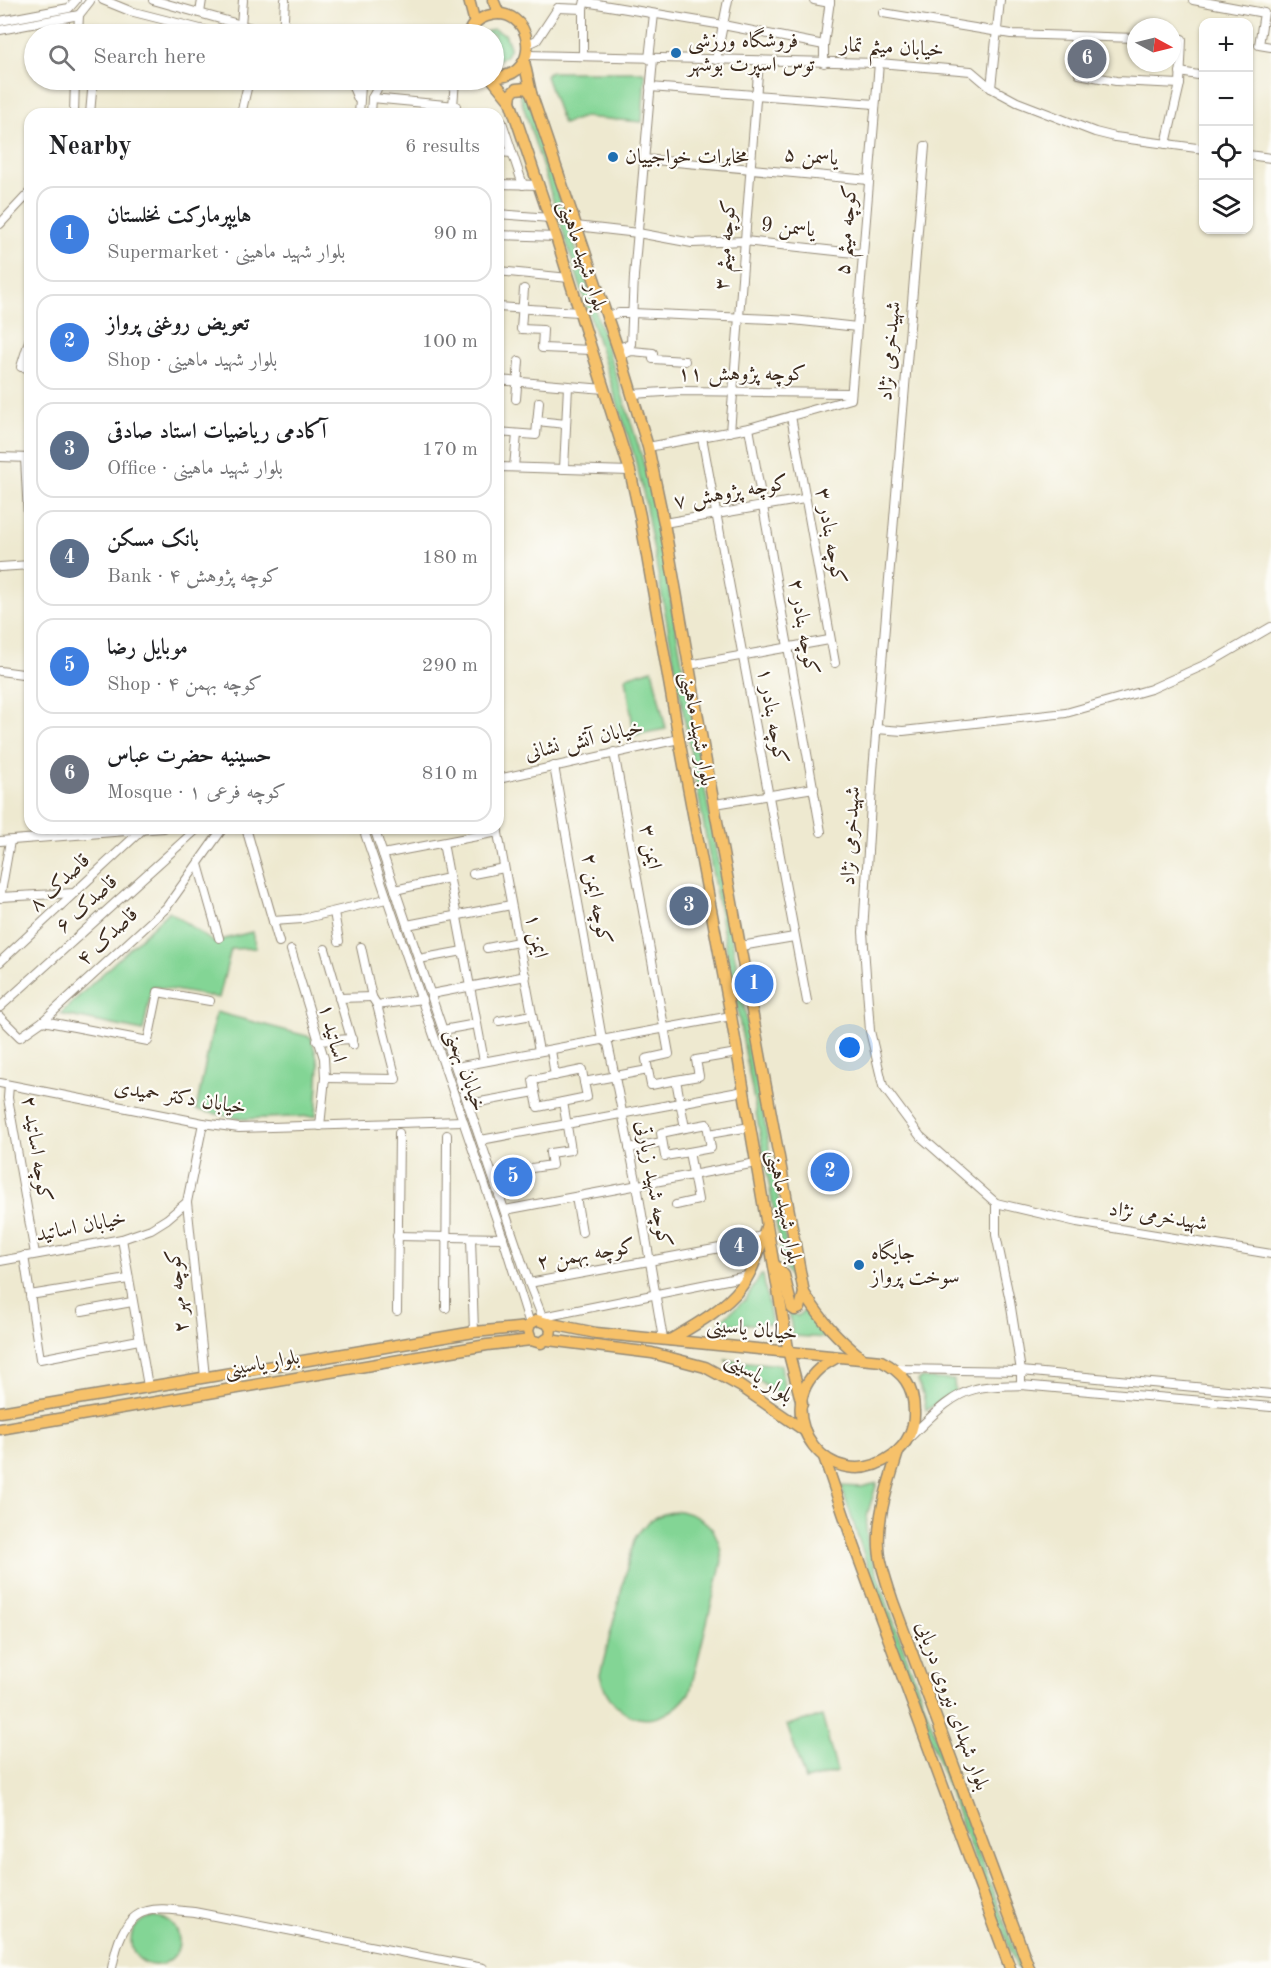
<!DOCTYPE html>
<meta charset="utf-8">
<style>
body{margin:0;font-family:"Old Standard TT",Amiri,serif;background:#f2f2f2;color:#202124}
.controls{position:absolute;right:18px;top:18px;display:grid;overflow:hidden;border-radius:12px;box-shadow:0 2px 4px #0004}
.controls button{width:54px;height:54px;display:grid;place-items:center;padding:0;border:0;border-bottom:2px solid #e0e0e0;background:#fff;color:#202124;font:30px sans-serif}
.compass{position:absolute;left:1127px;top:18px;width:54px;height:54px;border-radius:50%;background:#fff;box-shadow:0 2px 4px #0004;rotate:97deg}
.you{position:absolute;left:850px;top:1048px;width:21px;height:21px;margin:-15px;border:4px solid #fff;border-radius:50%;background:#1a73e8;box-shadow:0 0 0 9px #1a73e833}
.badge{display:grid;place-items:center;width:39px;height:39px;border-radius:50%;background:#1f6fb2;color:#fff;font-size:20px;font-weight:700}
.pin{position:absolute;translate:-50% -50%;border:3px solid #fff;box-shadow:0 2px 6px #0006}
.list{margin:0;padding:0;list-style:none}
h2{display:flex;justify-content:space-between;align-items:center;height:78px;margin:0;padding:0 24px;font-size:26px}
h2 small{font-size:20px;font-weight:400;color:#757577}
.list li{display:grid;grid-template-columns:39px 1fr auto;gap:18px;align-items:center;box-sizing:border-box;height:96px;margin:0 12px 12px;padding:0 12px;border:2px solid #e0e0e0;border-radius:18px}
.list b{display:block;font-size:22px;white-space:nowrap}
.list p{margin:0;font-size:20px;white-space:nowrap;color:#757577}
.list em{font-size:20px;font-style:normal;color:#757577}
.icon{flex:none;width:33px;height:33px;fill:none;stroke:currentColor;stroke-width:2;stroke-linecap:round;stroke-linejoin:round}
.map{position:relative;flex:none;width:1271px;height:1968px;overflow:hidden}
.search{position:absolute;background:#fff;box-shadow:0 2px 4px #0004;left:24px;top:24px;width:480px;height:66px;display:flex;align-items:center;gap:15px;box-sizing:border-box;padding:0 21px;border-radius:33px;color:#757577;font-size:22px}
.panel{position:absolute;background:#fff;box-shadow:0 2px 4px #0004;left:24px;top:108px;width:480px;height:726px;border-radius:18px}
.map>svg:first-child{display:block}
.green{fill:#83d595;stroke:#5f805a;stroke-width:1.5}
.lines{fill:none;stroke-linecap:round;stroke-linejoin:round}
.minor-casing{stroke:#948a77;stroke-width:10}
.major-casing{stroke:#948a77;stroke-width:13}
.minor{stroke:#fff;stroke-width:8}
.major{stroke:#f6c16b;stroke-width:10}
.poi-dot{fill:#1f6fb2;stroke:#fdfcf7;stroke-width:2}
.labels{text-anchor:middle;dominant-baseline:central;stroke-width:4.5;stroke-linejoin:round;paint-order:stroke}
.poi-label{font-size:21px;fill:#3b2a1e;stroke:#fdfcf7;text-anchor:start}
.street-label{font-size:21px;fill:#3b2a1e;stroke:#fdfcf7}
</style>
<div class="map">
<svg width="1271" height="1968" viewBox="0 0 1271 1968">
<rect width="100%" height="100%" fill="#fdfcf7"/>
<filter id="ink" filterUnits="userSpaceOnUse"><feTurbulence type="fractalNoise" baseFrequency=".0167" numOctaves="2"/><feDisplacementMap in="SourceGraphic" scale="12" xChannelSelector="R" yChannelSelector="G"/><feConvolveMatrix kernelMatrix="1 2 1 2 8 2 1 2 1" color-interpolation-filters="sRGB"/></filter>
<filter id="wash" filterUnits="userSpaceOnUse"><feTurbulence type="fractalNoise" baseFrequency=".008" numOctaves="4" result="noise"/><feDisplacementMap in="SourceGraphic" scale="24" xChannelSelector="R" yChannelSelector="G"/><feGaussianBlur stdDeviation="1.35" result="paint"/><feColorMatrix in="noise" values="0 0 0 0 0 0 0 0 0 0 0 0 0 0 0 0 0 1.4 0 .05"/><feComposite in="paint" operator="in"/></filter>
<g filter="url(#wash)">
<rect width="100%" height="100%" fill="#eee9d0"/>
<g class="green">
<polygon points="493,29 505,34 510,47 506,56 494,62 494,34 481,34"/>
<polygon points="550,72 643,72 645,75 642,122 584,117 563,124 546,76"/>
<polygon points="523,93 527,95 641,454 651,490 749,1034 797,1305 789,1275 784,1266 643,491 634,455 520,96"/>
<polygon points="652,669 666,729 634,735 626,677"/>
<polygon points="169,911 213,942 252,932 256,948 231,949 219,998 152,986 143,1031 60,1014"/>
<polygon points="216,1012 311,1037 319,1065 316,1116 242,1119 196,1110"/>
<polygon points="761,1275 763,1275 772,1324 720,1324 720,1321 746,1299"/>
<polygon points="805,1310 826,1338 793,1336 789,1313 798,1316"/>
<polygon points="725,1360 781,1365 786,1401 771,1388"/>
<polygon points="920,1378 954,1380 955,1393 926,1410 923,1394 917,1381"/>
<polygon points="877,1483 868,1512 866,1526 868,1548 893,1620 1021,1968 1017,1968 965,1834 874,1585 841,1486 861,1487"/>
<path d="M680 1511C708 1518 720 1531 722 1561L690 1692C661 1734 612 1725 600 1675L634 1540C645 1521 657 1513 680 1511Z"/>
<polygon points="822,1716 837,1772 805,1780 787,1725"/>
<circle cx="155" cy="1941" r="24"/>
</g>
</g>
<g filter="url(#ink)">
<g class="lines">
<g class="minor-casing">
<g id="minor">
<polyline points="103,0 130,11 220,34"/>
<polyline points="153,0 273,34"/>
<polyline points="814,0 830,3"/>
<polyline points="1193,0 1264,13 1259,45 1271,47"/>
<polyline points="585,2 723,25 824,45"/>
<polyline points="558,8 583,9"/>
<polyline points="200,13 202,0"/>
<polyline points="883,13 1011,34 1136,38"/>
<polyline points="0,21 69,8 76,0"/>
<polyline points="241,25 243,0"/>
<polyline points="0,30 79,15"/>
<polyline points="78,34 79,15 90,1"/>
<polyline points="283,34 285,0"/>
<polyline points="1074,36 1079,74 1116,81 1180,84"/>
<polyline points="528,44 537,40 558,8"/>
<polyline points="527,55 879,63 971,71 991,88 1017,102 1095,132 1115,137 1204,149"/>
<polyline points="583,56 583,9 585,0"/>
<polyline points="649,59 654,14"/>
<polyline points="716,60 728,0"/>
<polyline points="824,63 824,45 830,0"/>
<polyline points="1180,72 1204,76"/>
<polyline points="350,80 358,99"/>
<polyline points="650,87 875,104"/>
<polyline points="991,88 1000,0"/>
<polyline points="372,98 456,106 455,114"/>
<polyline points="453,106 455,80"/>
<polyline points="74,114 75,80"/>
<polyline points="90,114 93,80"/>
<polyline points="241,114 249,80"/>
<polyline points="359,114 361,86 365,80"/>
<polyline points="371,114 372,98 382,80"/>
<polyline points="428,114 429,104"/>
<polyline points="498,122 502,122 523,185"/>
<polyline points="1166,144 1180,84 1182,39 1172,38"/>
<polyline points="925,146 873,771 863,932 870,1031 883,1086 920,1136 996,1203 1077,1222 1271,1254"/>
<polyline points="498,152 512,153"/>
<polyline points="1248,155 1271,158"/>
<polyline points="644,159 869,180"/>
<polyline points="498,184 539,185"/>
<polyline points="498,214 550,218"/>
<polyline points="0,224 30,192"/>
<polyline points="576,226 638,233 692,243 745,241 863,254"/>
<polyline points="498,235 556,237"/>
<polyline points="498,271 569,278"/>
<polyline points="524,289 521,329 543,330 542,348 592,350"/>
<polyline points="498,307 579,312"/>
<polyline points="606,316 619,313 632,313 793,320 857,327"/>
<polyline points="30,338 21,367 30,368"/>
<polyline points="617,348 631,344 634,276 653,59"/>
<polyline points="620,355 632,351 653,353 653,359 685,361"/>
<polyline points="498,380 604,389"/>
<polyline points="632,394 680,391 851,393"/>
<polyline points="516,399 519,361"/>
<polyline points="791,416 835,663"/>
<polyline points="537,421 566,424"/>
<polyline points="749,428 821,832"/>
<polyline points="498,432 536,435 539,402"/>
<polyline points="730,432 759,61"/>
<polyline points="702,437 807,1001"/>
<polyline points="648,447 749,428 851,399 879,63"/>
<polyline points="0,457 30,458"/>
<polyline points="25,458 30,553"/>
<polyline points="498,467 630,471"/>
<polyline points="514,467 517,434"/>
<polyline points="564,469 568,386"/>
<polyline points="664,523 804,499"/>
<polyline points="0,567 30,565"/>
<polyline points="689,665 829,640"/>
<polyline points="0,671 30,675"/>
<polyline points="876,729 903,731 1066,713 1151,689 1211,662 1271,627"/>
<polyline points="554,766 602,1039"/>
<polyline points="498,779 679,739"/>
<polyline points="715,804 814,788"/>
<polyline points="246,828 279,942"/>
<polyline points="363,828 503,1238 530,1324"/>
<polyline points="374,828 529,1283 544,1321"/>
<polyline points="497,828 539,1051"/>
<polyline points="0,841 164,828"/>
<polyline points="443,843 484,1061"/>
<polyline points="383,854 498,832"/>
<polyline points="198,864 219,938"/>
<polyline points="473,874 504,868"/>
<polyline points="395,890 449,878"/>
<polyline points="0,897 75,893"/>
<polyline points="0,898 10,841"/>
<polyline points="334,912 339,941"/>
<polyline points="273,921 302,919 386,899"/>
<polyline points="407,925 511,905"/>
<polyline points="741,946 794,937"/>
<polyline points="487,948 518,942"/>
<polyline points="325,949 353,1045"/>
<polyline points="291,950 324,1058 325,1078 320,1126"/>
<polyline points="419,959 463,951"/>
<polyline points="0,962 143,829"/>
<polyline points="431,994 526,976"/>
<polyline points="339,998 372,997"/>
<polyline points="377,1005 422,999"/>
<polyline points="0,1007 198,828"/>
<polyline points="0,1017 20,1037 43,1021 166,908 223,828"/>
<polyline points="43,1021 148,1041 158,992 210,1001"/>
<polyline points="499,1021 532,1015"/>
<polyline points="443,1030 476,1024"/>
<polyline points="602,1039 608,1044 611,1058 637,1185 663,1339"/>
<polyline points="317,1041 352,1039"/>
<polyline points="551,1050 555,1076"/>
<polyline points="456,1067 731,1016"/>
<polyline points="648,1070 651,1085 676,1080 685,1128 661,1133 665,1156 689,1152"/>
<polyline points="325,1078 396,1079 377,1005 372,997 361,947"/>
<polyline points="676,1080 699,1076 696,1060 737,1053"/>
<polyline points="0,1083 203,1123 239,1128 463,1121"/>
<polyline points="9,1085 8,1098 35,1254"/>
<polyline points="535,1092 533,1080 582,1070 584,1082"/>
<polyline points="469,1104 535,1092 538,1107 587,1097 584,1082 648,1070 646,1059 669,1054 614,752"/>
<polyline points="709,1134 750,1127"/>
<polyline points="481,1140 744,1091"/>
<polyline points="629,1148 662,1142"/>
<polyline points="492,1174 552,1165 550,1153 571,1150 563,1102"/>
<polyline points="576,1197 582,1232"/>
<polyline points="187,1202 205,1377"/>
<polyline points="996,1203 996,1235 1010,1301 1021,1371 1021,1385"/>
<polyline points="676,1205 698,1200 689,1152 711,1148 707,1124 685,1128"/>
<polyline points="505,1210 756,1163"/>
<polyline points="397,1236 503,1238"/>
<polyline points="471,1238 474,1332"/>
<polyline points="122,1239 148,1386"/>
<polyline points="24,1256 40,1359 139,1340"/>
<polyline points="0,1261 122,1239 151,1229 167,1219 187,1202 203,1123"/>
<polyline points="529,1283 720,1248 764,1235"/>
<polyline points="30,1295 128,1279"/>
<polyline points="446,1308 447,1135"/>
<polyline points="82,1311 132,1302"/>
<polyline points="397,1311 399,1133"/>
<polyline points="543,1317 747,1276"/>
<polyline points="897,1369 1021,1371 1271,1394"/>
<path d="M911 1436C929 1419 950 1395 975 1389 989 1385 1006 1386 1021 1385L1271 1407"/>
<path d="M112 1968C116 1947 123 1917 147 1911 161 1907 179 1911 194 1912L483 1968"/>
</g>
</g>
<g class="major-casing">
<g id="major">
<polyline points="469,0 475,23"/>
<polyline points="493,0 499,14"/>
<path d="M468 34C471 26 477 19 487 16 533 1 545 78 494 77"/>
<path d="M524 61 531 93 620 355 648 447 664 523 700 729 804 1293C823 1322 836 1337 863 1359"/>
<polyline points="493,80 510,101 556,237 630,471 640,516 679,739 731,1016 789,1354 802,1404"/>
<polyline points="510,101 511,94 516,89 526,88 531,93"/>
<polyline points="775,1265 784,1275 792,1308 795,1310 800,1308 804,1293"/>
<path d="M547 1323 596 1333 881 1361C903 1372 914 1386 914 1411 915 1428 907 1445 893 1455 830 1501 768 1413 820 1368 825 1364 831 1361 836 1358"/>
<polyline points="548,1340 652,1353 705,1367 740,1386 805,1431"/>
<path d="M670 1340C692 1327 726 1308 741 1287 754 1270 761 1247 766 1227"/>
<polyline points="0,1412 474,1332 528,1327"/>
<polyline points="0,1429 487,1345 531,1340 541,1343 550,1337 551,1329 547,1323 537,1320 530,1324 528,1331 531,1340"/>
<path d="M898 1452C887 1488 872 1529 882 1566 885 1578 889 1590 893 1602L1029 1968"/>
<polyline points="824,1457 855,1548 1010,1968"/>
</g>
</g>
<use href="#minor" class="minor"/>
<use href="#major" class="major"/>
</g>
</g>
<g class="poi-dot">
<circle cx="676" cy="53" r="6"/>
<circle cx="613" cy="157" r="6"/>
<circle cx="859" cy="1265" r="6"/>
</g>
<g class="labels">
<g class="poi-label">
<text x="688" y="41">فروشگاه ورزشی<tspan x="688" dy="24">توس اسپرت بوشهر</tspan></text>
<text x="625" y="157">مخابرات خواجییان</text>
<text x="871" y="1253">جایگاه<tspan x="871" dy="24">سوخت پرواز</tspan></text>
</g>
<g class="street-label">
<text transform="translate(892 48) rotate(3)">خیابان میثم تمار</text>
<text transform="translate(811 157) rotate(5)">یاسمن ۵</text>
<text transform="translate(788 228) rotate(6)">یاسمن 9</text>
<text transform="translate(847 230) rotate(-85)">کوچه میثم ۵</text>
<text transform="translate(726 245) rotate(-85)">کوچه میثم ۳</text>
<text transform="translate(582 256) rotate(72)">بلوار شهید ماهینی</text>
<text transform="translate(890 351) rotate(-85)">شهیدخرمی نژاد</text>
<text x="742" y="374">کوچه پژوهش ۱۱</text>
<text transform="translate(731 493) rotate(-10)">کوچه پژوهش ۷</text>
<text transform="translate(830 536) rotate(80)">کوچه بنادر ۳</text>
<text transform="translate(803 627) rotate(80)">کوچه بنادر ۲</text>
<text transform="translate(772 716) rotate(80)">کوچه بنادر ۱</text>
<text transform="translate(697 729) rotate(80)">بلوار شهید ماهینی</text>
<text transform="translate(584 741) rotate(-13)">خیابان آتش نشانی</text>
<text transform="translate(851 836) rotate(-87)">شهیدخرمی نژاد</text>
<text transform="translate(650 847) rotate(79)">ایمن ۳</text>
<text transform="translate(60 883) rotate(-43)">قاصدک ۸</text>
<text transform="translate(596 899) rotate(80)">کوچه ایمن ۲</text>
<text transform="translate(87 904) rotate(-42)">قاصدک ۶</text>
<text transform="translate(536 936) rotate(78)">ایمن ۱</text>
<text transform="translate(108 937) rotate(-43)">قاصدک ۴</text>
<text transform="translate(332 1033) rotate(76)">اساتید ۱</text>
<text transform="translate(465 1070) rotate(71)">خیابان بهمنی</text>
<text transform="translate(180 1098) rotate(9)">خیابان دکتر حمیدی</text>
<text transform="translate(36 1149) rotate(81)">کوچه اساتید ۲</text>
<text transform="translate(653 1184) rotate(80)">کوچه شهید زیارتی</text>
<text transform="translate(784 1207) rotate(80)">بلوار شهید ماهینی</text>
<text transform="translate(1158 1217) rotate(9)">شهیدخرمی نژاد</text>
<text transform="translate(81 1227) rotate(-11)">خیابان اساتید</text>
<text transform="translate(586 1255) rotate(-10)">کوچه بهمن ۲</text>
<text transform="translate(178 1291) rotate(-96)">کوچه مهر ۲</text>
<text transform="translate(752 1330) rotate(6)">خیابان یاسینی</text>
<text transform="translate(262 1364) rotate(-10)">بلوار یاسینی</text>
<text transform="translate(759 1378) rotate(33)">بلوار یاسینی</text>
<text transform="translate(952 1706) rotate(70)">بلوار شهدای نیروی دریایی</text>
</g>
</g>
</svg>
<div class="controls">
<button>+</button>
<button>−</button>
<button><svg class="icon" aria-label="locate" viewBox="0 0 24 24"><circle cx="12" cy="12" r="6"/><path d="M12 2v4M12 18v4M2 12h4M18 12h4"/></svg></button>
<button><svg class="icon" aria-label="layers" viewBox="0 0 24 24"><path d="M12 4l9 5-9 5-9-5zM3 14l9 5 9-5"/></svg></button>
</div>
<svg class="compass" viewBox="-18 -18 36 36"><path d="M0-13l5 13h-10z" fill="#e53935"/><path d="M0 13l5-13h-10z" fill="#757577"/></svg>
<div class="you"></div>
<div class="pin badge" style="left:754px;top:984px;background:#3f7fe0">1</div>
<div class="pin badge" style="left:830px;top:1172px;background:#3f7fe0">2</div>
<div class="pin badge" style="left:689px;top:906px;background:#5c6f8a">3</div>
<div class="pin badge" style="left:739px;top:1247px;background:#5c6f8a">4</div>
<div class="pin badge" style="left:513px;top:1177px;background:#3f7fe0">5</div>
<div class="pin badge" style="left:1087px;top:59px;background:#6b7280">6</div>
<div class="search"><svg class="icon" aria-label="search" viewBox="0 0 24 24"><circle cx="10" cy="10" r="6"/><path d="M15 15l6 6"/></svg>Search here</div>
<section class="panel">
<h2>Nearby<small>6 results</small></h2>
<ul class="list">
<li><span class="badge" style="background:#3f7fe0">1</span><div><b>هایپرمارکت نخلستان</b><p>Supermarket · بلوار شهید ماهینی</p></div><em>90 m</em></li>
<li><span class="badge" style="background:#3f7fe0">2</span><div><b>تعویض روغنی پرواز</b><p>Shop · بلوار شهید ماهینی</p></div><em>100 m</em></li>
<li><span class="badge" style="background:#5c6f8a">3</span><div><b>آکادمی ریاضیات استاد صادقی</b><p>Office · بلوار شهید ماهینی</p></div><em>170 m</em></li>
<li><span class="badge" style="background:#5c6f8a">4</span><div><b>بانک مسکن</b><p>Bank · کوچه پژوهش ۴</p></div><em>180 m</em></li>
<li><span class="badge" style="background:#3f7fe0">5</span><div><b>موبایل رضا</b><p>Shop · کوچه بهمن ۴</p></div><em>290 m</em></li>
<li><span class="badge" style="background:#6b7280">6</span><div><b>حسینیه حضرت عباس</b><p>Mosque · کوچه فرعی ۱</p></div><em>810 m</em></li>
</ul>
</section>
</div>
